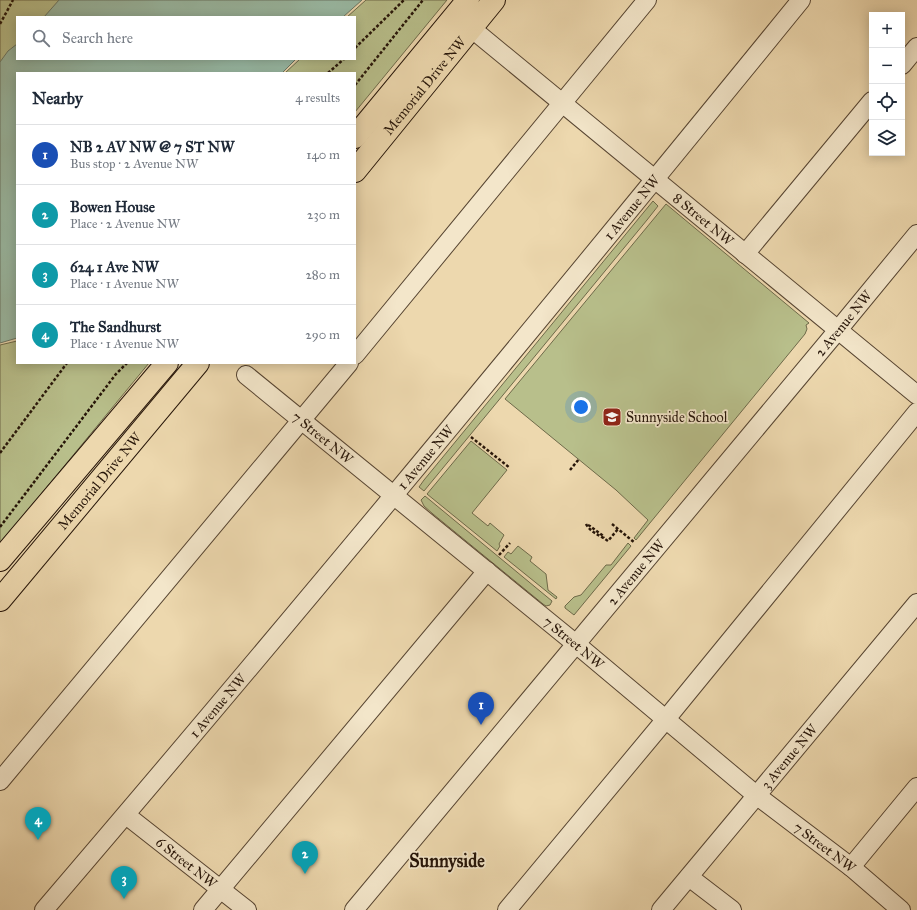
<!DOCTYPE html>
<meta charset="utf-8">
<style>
body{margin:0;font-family:"IM FELL Great Primer",serif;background:#f2f2f3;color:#1f2937}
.controls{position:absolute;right:12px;top:12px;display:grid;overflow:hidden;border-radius:0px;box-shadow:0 2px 10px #0003}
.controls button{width:36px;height:36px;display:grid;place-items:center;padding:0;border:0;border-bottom:1px solid #e0e1e3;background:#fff;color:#1f2937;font:20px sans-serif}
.you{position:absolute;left:581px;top:407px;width:14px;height:14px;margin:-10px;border:3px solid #fff;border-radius:50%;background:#1a73e8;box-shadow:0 0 0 6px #1a73e833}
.badge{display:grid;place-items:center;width:26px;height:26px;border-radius:50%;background:#2563eb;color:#fff;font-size:13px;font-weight:700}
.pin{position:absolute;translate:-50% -33px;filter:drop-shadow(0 1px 2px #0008)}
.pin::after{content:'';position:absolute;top:21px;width:14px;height:12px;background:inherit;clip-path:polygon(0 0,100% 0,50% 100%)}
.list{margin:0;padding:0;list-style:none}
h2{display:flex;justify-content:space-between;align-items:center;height:52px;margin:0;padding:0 16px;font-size:17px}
h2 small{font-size:13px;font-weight:400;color:#747a83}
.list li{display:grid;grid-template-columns:26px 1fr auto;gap:12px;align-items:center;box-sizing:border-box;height:60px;padding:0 16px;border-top:1px solid #e0e1e3}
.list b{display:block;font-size:15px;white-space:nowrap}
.list p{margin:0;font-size:13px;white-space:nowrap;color:#747a83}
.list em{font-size:13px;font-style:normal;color:#747a83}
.icon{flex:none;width:22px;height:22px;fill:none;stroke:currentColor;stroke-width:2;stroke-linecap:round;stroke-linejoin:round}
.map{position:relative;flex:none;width:917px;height:910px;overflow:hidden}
.search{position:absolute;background:#fff;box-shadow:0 2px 10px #0003;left:16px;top:16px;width:340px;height:44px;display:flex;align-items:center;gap:10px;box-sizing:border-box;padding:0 14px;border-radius:0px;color:#747a83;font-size:15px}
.panel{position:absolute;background:#fff;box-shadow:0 2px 10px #0003;left:16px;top:72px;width:340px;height:292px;border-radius:0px}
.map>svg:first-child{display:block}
.green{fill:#b8bf8b;stroke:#6e6a4a}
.water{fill:#9abba6;stroke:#6b7867}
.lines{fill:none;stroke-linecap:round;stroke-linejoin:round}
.minor-casing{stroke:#574532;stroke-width:20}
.major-casing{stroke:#251408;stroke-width:24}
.path{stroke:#251408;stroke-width:2.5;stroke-dasharray:3 2;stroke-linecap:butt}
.minor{stroke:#f3e6ca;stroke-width:18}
.major{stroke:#edd8ae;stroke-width:22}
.labels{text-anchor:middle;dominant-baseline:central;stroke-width:3.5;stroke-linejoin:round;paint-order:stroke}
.street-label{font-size:14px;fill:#251408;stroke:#f3e6ca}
.poi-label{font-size:14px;fill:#251408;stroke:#f3e6ca;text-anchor:start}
.district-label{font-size:18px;font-weight:bold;fill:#251408;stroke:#f3e6ca}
</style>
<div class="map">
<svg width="917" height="910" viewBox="0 0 917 910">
<rect width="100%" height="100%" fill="#edd8ae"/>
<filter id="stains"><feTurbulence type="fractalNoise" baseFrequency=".005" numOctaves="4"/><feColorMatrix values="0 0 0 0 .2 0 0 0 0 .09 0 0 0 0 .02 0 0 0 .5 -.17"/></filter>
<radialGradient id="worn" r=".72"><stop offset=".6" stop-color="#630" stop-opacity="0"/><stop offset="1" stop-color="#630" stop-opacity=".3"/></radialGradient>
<g class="green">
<polygon points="0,0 65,0 49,17 17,17 17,53 0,71"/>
<polygon points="366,0 447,0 355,112 355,73 285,73 300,59 355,59 355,17 347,17"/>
<polygon points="653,201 658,206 647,220 424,491 419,487 424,480"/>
<polygon points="666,204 809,323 806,325 807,329 805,334 636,540 634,538 648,520 616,490 505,399"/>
<polygon points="17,341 17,363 149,363 0,544 0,345"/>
<polygon points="471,441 507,470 472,513 488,526 490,523 504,535 499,544 500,546 497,551 427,494"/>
<polygon points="425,496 552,601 550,605 546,606 543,604 433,514 424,506 421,500"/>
<polygon points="628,543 631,546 574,615 565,608 565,606 574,597 581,595 606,565 611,565"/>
<polygon points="518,546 532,557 530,561 546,574 548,590 557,597 556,599 504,557 508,552 511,554"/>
</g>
<g class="water">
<polygon points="59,0 362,0 343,17 44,17"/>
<polygon points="17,44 17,59 296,59 282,73 17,73 17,338 0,343 0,62 8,51"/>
</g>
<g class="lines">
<g class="minor-casing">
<g id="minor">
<path id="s1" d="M471 28 917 395"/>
<polyline points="902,65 917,47"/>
<polyline points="745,254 872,101"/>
<polyline points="355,355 647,0"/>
<path id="s2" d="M246 375 576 644 756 795 851 867 901 910"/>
<polyline points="0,781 349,363"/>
<path id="s3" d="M126 815 247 910"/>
<polyline points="851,867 917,787"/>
<polyline points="689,877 732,910"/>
<path id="s4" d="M44 910C301 610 552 306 801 0"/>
<polyline points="203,910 487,571"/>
<path id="s5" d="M354 910 838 330 917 234"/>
<polyline points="507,910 666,719 917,412"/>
<path id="s6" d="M661 910 917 603"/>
</g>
</g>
<g class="major-casing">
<g id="major">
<polyline points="355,137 468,0"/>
<path id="s7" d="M355 171 494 0"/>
<polyline points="0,560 167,363"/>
<path id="s8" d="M0 600 198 363"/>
</g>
</g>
<g class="path">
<polyline points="0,24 13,0"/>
<polyline points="355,48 404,0"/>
<polyline points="328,73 344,59"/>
<polyline points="355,85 423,0"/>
<polyline points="471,437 510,468"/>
<polyline points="0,453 67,363"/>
<polyline points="570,470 579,459"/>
<path d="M586 524C591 533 600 535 608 541L618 529"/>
<polyline points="612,524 635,543"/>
<polyline points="588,525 590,526 602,535 604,538"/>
<polyline points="0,527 116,374 127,363"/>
<polyline points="499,555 510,543"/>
</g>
<use href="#minor" class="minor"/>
<use href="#major" class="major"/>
</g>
<defs>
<g id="school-square" transform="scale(1)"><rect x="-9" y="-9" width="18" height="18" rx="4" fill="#8f2418" stroke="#f3e6ca"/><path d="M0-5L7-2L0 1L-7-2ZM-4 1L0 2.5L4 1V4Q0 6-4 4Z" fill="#fff"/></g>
</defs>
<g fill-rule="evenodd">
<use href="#school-square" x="612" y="417"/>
</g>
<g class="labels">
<g class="street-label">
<text stroke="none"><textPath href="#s7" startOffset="110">Memorial Drive NW</textPath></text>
<text stroke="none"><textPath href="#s4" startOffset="916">1 Avenue NW</textPath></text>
<text stroke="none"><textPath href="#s1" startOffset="301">8 Street NW</textPath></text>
<text stroke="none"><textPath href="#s5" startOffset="764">2 Avenue NW</textPath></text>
<text stroke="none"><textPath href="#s2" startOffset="99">7 Street NW</textPath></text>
<text stroke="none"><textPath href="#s4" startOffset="592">1 Avenue NW</textPath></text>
<text stroke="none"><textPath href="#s8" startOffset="155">Memorial Drive NW</textPath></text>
<text stroke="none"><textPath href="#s5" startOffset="440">2 Avenue NW</textPath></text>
<text stroke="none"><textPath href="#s2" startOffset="423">7 Street NW</textPath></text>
<text stroke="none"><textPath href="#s4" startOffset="268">1 Avenue NW</textPath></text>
<text stroke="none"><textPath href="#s6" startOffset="200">3 Avenue NW</textPath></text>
<text stroke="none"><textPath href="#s2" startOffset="747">7 Street NW</textPath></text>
<text stroke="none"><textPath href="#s3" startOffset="77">6 Street NW</textPath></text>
</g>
<g class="poi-label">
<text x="626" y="417">Sunnyside School</text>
</g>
<g class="district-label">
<text x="447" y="861">Sunnyside</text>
</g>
</g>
<rect width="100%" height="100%" filter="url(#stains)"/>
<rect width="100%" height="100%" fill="url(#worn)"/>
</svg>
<div class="controls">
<button>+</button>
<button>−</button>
<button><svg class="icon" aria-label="locate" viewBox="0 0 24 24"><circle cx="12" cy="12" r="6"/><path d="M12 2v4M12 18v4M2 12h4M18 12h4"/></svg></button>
<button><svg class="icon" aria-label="layers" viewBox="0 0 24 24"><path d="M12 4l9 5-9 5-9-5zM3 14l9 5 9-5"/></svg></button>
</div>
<div class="you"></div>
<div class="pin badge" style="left:481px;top:725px;background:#1a4fb4">1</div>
<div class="pin badge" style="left:305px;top:874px;background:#0f9aa8">2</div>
<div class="pin badge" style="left:124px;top:899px;background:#0f9aa8">3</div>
<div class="pin badge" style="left:38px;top:840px;background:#0f9aa8">4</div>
<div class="search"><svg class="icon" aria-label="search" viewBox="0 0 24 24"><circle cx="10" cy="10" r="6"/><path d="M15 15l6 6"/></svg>Search here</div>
<section class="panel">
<h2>Nearby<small>4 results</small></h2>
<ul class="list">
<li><span class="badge" style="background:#1a4fb4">1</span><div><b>NB 2 AV NW @ 7 ST NW</b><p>Bus stop · 2 Avenue NW</p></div><em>140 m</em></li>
<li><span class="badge" style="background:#0f9aa8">2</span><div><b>Bowen House</b><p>Place · 2 Avenue NW</p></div><em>230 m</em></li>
<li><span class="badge" style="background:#0f9aa8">3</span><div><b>624 1 Ave NW</b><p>Place · 1 Avenue NW</p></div><em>280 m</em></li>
<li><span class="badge" style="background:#0f9aa8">4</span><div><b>The Sandhurst</b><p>Place · 1 Avenue NW</p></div><em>290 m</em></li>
</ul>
</section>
</div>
